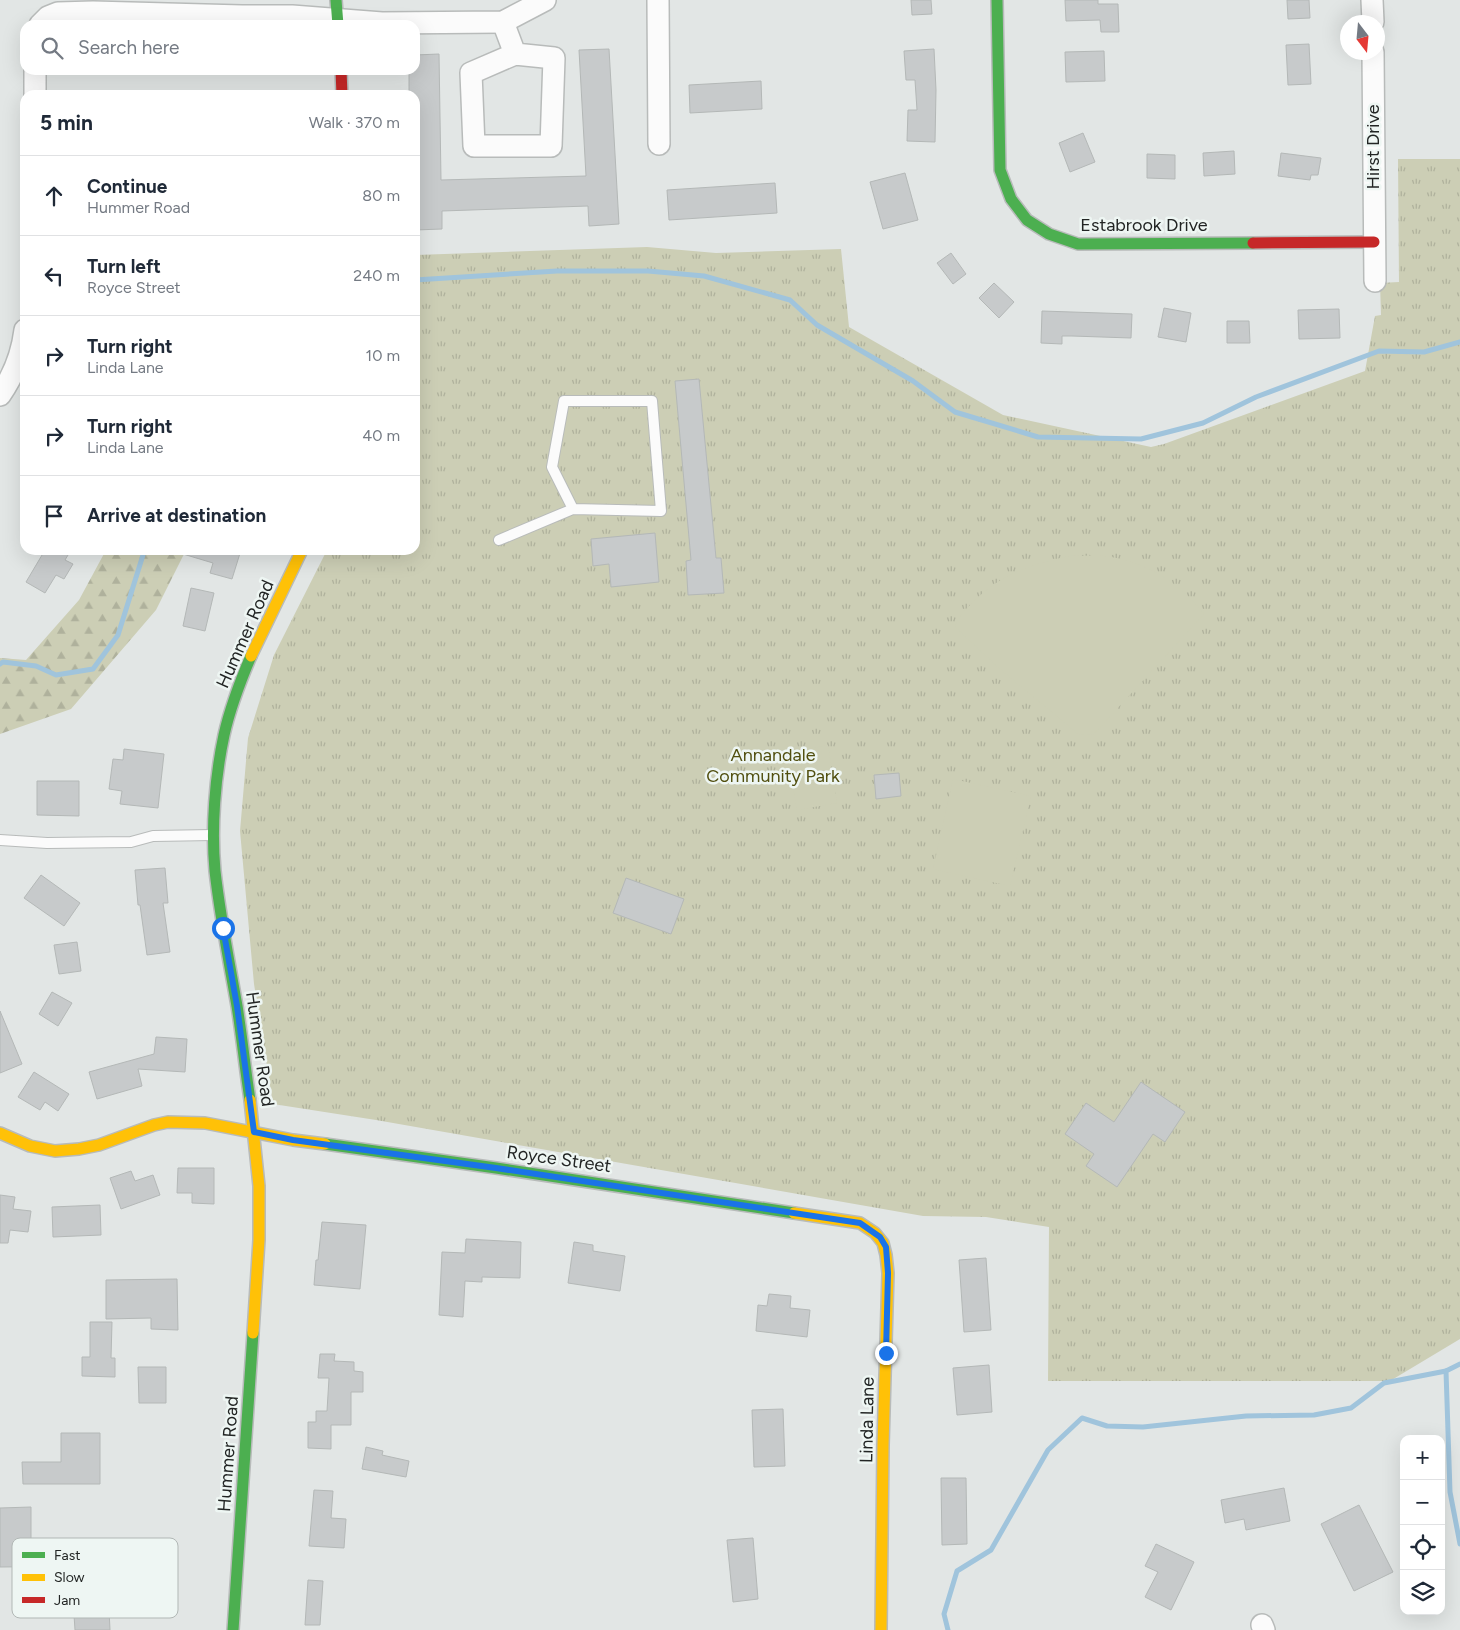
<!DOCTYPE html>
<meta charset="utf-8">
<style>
body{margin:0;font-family:Figtree,sans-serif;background:#f2f2f3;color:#1f2937}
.controls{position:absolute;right:15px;bottom:15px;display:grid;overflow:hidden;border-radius:10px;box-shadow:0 5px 20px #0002}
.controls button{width:45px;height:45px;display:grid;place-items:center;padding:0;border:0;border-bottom:1px solid #e0e1e3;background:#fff;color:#1f2937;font:25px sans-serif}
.compass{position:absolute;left:1340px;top:15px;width:45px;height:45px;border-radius:50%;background:#fff;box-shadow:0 5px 20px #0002;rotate:164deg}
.stop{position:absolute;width:15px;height:15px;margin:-11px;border:4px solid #1a73e8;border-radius:50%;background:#fff}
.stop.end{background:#1a73e8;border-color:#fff;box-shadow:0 1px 5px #0008}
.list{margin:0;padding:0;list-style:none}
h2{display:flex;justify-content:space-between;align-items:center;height:65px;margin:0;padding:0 20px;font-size:21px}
h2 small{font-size:16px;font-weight:400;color:#747a83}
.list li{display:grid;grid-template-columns:32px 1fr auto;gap:15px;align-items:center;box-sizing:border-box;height:80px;padding:0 20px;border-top:1px solid #e0e1e3}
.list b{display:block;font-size:19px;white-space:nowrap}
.list p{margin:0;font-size:16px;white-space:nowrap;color:#747a83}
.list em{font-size:16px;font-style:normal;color:#747a83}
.icon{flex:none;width:28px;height:28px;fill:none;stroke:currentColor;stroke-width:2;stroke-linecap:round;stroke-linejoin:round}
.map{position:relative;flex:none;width:1460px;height:1630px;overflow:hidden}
.search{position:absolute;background:#fff;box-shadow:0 5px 20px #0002;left:20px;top:20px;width:400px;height:55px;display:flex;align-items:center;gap:12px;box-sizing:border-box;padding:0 18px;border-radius:15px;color:#747a83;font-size:19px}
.panel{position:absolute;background:#fff;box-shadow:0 5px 20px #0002;left:20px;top:90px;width:400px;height:465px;border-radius:15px}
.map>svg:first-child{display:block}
.forest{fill:url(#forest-firs)}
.park{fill:url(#park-tufts)}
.pitch{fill:#ccceb5}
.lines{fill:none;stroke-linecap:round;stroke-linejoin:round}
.stream{stroke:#a0c4dc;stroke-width:5}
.building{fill:#c7cacb;stroke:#b4b8b7}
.lane-casing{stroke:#b8bbba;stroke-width:12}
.street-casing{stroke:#b8bbba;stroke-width:24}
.fast-casing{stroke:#b8bbba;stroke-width:14}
.slow-casing{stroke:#b8bbba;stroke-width:14}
.jam-casing{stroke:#b8bbba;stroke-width:14}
.lane{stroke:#fbfbfb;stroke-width:10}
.street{stroke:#fbfbfb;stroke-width:21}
.fast{stroke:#4caf50;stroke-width:11}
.slow{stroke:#ffc107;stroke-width:11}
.jam{stroke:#c62828;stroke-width:11}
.route{stroke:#1a73e8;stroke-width:6}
.labels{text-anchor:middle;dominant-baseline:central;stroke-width:5;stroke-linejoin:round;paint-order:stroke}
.street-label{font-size:18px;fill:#222524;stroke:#eef6f3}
.park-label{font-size:18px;fill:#514f0f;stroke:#eef6f3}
.key{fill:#eef6f3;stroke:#b1b7b5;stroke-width:1}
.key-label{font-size:14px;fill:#222524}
</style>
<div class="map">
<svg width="1460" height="1630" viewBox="0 0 1460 1630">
<defs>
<pattern id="forest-firs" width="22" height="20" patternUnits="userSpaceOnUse" patternTransform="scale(1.25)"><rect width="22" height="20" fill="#ccceb5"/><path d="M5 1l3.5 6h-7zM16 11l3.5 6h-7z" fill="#afb19c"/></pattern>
<pattern id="park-tufts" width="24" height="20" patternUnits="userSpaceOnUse" patternTransform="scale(1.25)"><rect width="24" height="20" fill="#ccceb5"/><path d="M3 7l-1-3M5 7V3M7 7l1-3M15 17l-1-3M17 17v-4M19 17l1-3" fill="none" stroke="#afb19c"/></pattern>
</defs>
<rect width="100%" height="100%" fill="#e2e6e5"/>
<polygon class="forest" points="106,550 186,550 156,610 71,709 0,734 0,658 26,660 79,600"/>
<polygon class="park" points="1398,159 1460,159 1460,1339 1390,1381 1048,1381 1049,1227 986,1217 923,1216 376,1120 273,1104 254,984 240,831 248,738 274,655 327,550 415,550 415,255 647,247 716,253 841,249 849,327 1003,415 1151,447 1164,444 1365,371 1375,316 1381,315 1380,283 1399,282"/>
<g class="pitch">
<path d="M1069 556C1081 556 1093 555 1104 556 1144 561 1180 582 1204 614L1093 735 1078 734 1000 669 955 627C958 617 966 609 973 602 1002 573 1030 565 1069 556Z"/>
<polygon points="828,745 837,803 797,810 787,753"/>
<polygon points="953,779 1031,796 1010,886 933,869"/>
</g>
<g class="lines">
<g class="stream">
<polyline points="415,280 557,271 648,271 704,276 790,300 817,325 913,381 955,412 1038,437 1141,439 1203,423 1256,397 1379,351 1424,352 1460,342"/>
<polyline points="0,664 3,662 36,666 56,675 93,669 118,635 143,555 143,550"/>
<polyline points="1460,1364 1446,1371 1450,1492 1460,1544"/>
<polyline points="948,1630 944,1614 957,1571 991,1550 1048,1450 1082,1418 1107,1426 1143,1427 1246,1416 1314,1415 1351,1408 1384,1383 1446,1371"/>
</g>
</g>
<g class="building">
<polygon points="911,0 931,0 932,14 912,15"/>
<polygon points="1065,0 1098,0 1098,4 1118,4 1119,32 1101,32 1100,20 1066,21"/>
<polygon points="1287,0 1309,0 1310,18 1288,19"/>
<polygon points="1309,44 1311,84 1288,85 1286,45"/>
<polygon points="609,49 619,224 589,226 588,206 442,211 442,229 415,230 415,95 409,95 409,70 415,70 415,55 439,54 441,180 586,176 579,50"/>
<polygon points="934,49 936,90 935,142 907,141 908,110 917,110 915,80 906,80 904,51"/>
<polygon points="1104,51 1105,81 1066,82 1065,52"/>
<polygon points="761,81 762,109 690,113 689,85"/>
<polygon points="1083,133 1095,162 1070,172 1059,143"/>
<polygon points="1234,151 1235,174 1204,176 1203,153"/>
<polygon points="1281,153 1321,158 1318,175 1311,175 1310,180 1278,176"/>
<polygon points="1147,154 1175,155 1175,179 1147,178"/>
<polygon points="905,173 918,220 883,229 870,182"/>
<polygon points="775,183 777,213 669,220 667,190"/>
<polygon points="951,253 966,274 953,284 937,263"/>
<polygon points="994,283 1014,302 999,318 979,298"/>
<polygon points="1164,308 1191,313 1186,342 1158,337"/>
<polygon points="1339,309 1340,338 1299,339 1298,310"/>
<polygon points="1042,311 1132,314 1131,338 1072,336 1062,336 1062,344 1041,343"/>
<polygon points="1227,321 1249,321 1250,343 1227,343"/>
<polygon points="699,379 716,558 721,558 724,593 688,595 686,561 691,560 675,381"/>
<polygon points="655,533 659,582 611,587 609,564 593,566 591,539"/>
<polygon points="45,550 71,550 65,560 73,564 64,579 56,575 45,593 26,582"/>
<polygon points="183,550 241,550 232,579 210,573 213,563 183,554"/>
<polygon points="191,588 214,593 205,631 183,626"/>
<polygon points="124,749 164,754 158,808 120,804 122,791 109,789 113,759 123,760"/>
<polygon points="899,773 901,796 876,799 874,775"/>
<polygon points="37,781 79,781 79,816 37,815"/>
<polygon points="165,868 168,903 163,903 170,952 147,955 140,905 138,905 135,870"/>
<polygon points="41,875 80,903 64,926 24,898"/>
<polygon points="626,878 684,899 671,934 613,913"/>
<polygon points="77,942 81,971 59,974 54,945"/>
<polygon points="52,992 72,1003 58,1026 39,1014"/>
<polygon points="0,1011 22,1064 0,1073"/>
<polygon points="156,1037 187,1039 185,1072 138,1069 142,1086 97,1099 89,1072 154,1054"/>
<polygon points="34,1072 69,1094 58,1111 45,1102 40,1110 18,1097"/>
<polygon points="1141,1082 1185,1112 1165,1142 1153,1134 1117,1187 1086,1166 1094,1154 1065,1134 1086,1103 1114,1122"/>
<polygon points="178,1168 214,1168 214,1204 192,1203 192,1193 177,1193"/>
<polygon points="131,1171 135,1181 153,1175 160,1195 121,1209 110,1178"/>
<polygon points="0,1195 15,1197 13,1209 31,1211 28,1232 10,1230 8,1243 0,1243"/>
<polygon points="100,1205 101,1235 53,1237 52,1207"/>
<polygon points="322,1222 366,1225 360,1289 314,1285 316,1260 318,1260"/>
<polygon points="466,1239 521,1242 520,1278 482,1277 482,1282 465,1281 463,1317 439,1315 442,1252 465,1253"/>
<polygon points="574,1242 593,1245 593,1251 625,1256 620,1291 568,1283"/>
<polygon points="986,1258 991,1330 964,1332 959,1260"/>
<polygon points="177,1279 178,1330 151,1329 151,1318 106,1319 106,1280"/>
<polygon points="769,1294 791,1296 790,1308 810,1310 807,1337 756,1331 758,1305 767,1306"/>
<polygon points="90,1322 112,1322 111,1358 115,1358 115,1377 82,1376 82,1357 90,1357"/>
<polygon points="320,1354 335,1354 334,1361 354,1362 354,1371 363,1372 363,1392 351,1392 351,1425 331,1425 331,1449 308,1448 308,1422 316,1422 316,1411 327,1411 329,1378 318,1378"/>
<polygon points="989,1365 992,1412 957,1415 953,1368"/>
<polygon points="138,1367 166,1367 166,1403 139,1403"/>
<polygon points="783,1409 785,1466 754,1467 752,1410"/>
<polygon points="61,1433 100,1433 100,1484 23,1484 22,1462 61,1462"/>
<polygon points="366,1447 383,1451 382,1455 409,1461 406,1477 362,1469"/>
<polygon points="941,1478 966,1478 967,1544 942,1545"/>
<polygon points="1284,1488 1290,1521 1246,1530 1244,1519 1225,1523 1221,1500"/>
<polygon points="314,1490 333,1491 331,1518 346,1519 344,1548 309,1546"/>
<polygon points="1359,1505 1393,1572 1354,1591 1321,1524"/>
<polygon points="31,1507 31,1544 105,1543 105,1566 0,1567 0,1508"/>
<polygon points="753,1538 758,1599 733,1602 727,1540"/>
<polygon points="1156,1544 1194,1562 1171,1610 1145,1597 1158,1572 1145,1566"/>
<polygon points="308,1580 323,1581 320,1625 305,1625"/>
<polygon points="108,1589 110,1630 75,1630 74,1615 63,1616 62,1592"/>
</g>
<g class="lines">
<g class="lane-casing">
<g id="lane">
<polyline points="499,540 573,509 552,467 564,401 652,401 661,511 573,509"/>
<polyline points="0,840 47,843 131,842 153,836 213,835"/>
</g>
</g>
<g class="street-casing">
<g id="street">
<polyline points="658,0 659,144"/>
<polyline points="1372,0 1373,22"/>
<polyline points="503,22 515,54 554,58 551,146 474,146 471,73 515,54"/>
<polyline points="40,25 48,17 58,13 93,12 242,16 292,16 382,23 503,22 545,0"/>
<polyline points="1373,52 1375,281"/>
<polyline points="35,95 35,70"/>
<path d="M0 395C14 375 22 354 25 330"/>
<polyline points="1262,1625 1264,1630"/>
</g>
</g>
<g class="fast-casing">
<g id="fast">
<polyline points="336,0 338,25"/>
<polyline points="997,0 1000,170 1011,199 1027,220 1049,234 1078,244 1253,243"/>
<path d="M250 1100C245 1068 242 1037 237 1006 229 961 220 916 215 871 211 828 215 777 224 735 230 708 240 682 251 656"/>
<polyline points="325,1144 496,1168 794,1213"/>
<polyline points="233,1630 253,1333"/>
</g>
</g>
<g class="slow-casing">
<g id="slow">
<polyline points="251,656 302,550"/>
<polyline points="250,1100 259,1186 259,1240 253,1333"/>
<polyline points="0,1133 30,1146 55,1151 79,1149 99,1145 154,1125 168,1122 205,1123 293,1140 325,1144"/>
<polyline points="794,1213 860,1223 875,1233 883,1243 886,1255 888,1273 883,1445 881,1630"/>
</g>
</g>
<g class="jam-casing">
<g id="jam">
<polyline points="341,70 342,95"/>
<polyline points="1253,243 1374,242"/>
</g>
</g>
<use href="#lane" class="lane"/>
<use href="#street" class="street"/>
<use href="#fast" class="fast"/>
<use href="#slow" class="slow"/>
<use href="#jam" class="jam"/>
</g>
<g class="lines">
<polyline class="route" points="223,928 237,1006 254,1132 293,1140 496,1168 860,1223 880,1237 886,1247 888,1273 886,1353"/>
</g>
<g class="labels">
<g class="street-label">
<text transform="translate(1373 147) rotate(-90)">Hirst Drive</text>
<text x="1144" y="225">Estabrook Drive</text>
<text transform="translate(245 634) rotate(-66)">Hummer Road</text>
<text transform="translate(260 1049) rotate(82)">Hummer Road</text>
<text transform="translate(559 1159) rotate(8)">Royce Street</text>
<text transform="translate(867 1420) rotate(-89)">Linda Lane</text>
<text transform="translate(228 1454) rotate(-86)">Hummer Road</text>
</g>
<g class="park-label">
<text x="773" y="755">Annandale<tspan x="773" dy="21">Community Park</tspan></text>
</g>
</g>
<rect x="12" y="1538" width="166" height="80" rx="8" class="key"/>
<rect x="22" y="1552" width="23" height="6" fill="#4caf50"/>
<rect x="22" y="1574" width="23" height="7" fill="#ffc107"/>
<rect x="22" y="1597" width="23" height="6" fill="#c62828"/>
<g class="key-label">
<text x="54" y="1560">Fast</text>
<text x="54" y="1582">Slow</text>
<text x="54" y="1605">Jam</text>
</g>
</svg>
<div class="controls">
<button>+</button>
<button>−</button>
<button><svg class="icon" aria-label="locate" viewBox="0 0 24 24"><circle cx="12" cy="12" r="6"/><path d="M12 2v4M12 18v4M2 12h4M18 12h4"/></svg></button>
<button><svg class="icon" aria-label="layers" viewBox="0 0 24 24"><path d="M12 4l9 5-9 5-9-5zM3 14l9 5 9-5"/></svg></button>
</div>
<svg class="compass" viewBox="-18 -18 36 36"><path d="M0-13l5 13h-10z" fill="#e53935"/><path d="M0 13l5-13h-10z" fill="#747a83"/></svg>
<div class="stop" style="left:223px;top:928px"></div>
<div class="stop end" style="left:886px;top:1353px"></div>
<div class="search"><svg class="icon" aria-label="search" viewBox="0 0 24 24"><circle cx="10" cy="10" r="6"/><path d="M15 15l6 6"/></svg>Search here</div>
<section class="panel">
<h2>5 min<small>Walk · 370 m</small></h2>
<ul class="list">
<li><svg class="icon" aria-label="ahead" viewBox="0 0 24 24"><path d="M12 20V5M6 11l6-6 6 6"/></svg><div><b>Continue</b><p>Hummer Road</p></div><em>80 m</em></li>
<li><svg class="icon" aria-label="left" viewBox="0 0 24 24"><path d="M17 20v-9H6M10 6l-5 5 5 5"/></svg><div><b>Turn left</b><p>Royce Street</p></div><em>240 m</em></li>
<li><svg class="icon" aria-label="right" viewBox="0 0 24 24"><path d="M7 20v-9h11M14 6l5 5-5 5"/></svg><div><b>Turn right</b><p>Linda Lane</p></div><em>10 m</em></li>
<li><svg class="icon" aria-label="right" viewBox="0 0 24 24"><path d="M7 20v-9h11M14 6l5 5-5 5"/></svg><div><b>Turn right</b><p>Linda Lane</p></div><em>40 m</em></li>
<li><svg class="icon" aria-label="arrive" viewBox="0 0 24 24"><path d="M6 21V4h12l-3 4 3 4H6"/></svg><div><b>Arrive at destination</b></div></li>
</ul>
</section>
</div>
